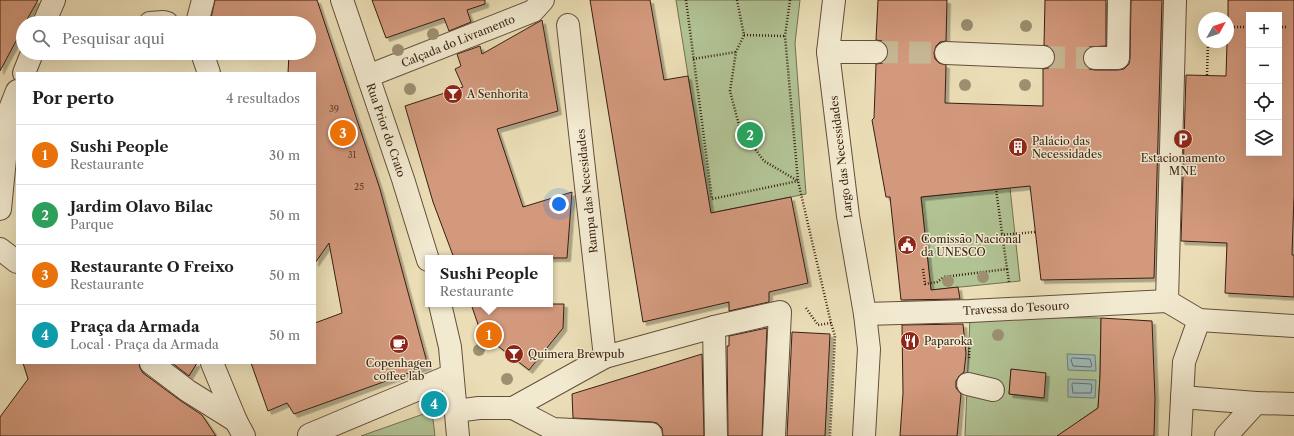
<!DOCTYPE html>
<html lang="pt">
<meta charset="utf-8">
<style>
body{margin:0;font-family:"Libre Caslon Text",serif;background:#f2f2f2;color:#202124}
.controls{position:absolute;right:12px;top:12px;display:grid;overflow:hidden;border-radius:0px;box-shadow:0 4px 16px #0002}
.controls button{width:36px;height:36px;display:grid;place-items:center;padding:0;border:0;border-bottom:1px solid #e0e0e0;background:#fff;color:#202124;font:20px sans-serif}
.compass{position:absolute;left:1198px;top:12px;width:36px;height:36px;border-radius:50%;background:#fff;box-shadow:0 4px 16px #0002;rotate:50deg}
.you{position:absolute;left:559px;top:204px;width:14px;height:14px;margin:-10px;border:3px solid #fff;border-radius:50%;background:#1a73e8;box-shadow:0 0 0 6px #1a73e833}
.badge{display:grid;place-items:center;width:26px;height:26px;border-radius:50%;background:#ea580c;color:#fff;font-size:13px;font-weight:700}
.pin{position:absolute;translate:-50% -50%;border:2px solid #fff;box-shadow:0 1px 4px #0006}
.popup{position:absolute;left:425px;top:255px;width:128px;height:52px;box-sizing:border-box;display:grid;place-content:center;border-radius:0px;background:#fff;filter:drop-shadow(0 1px 3px #0005);font-size:13px;white-space:nowrap;color:#757577}
.popup b{font-size:15px;color:#202124}
.popup::after{content:'';position:absolute;left:50%;top:100%;margin-left:-8px;border:8px solid transparent;border-top-color:#fff}
.list{margin:0;padding:0;list-style:none}
h2{display:flex;justify-content:space-between;align-items:center;height:52px;margin:0;padding:0 16px;font-size:17px}
h2 small{font-size:13px;font-weight:400;color:#757577}
.list li{display:grid;grid-template-columns:26px 1fr auto;gap:12px;align-items:center;box-sizing:border-box;height:60px;padding:0 16px;border-top:1px solid #e0e0e0}
.list b{display:block;font-size:15px;white-space:nowrap}
.list p{margin:0;font-size:13px;white-space:nowrap;color:#757577}
.list em{font-size:13px;font-style:normal;color:#757577}
.icon{flex:none;width:22px;height:22px;fill:none;stroke:currentColor;stroke-width:2;stroke-linecap:round;stroke-linejoin:round}
.map{position:relative;flex:none;width:1294px;height:436px;overflow:hidden}
.search{position:absolute;background:#fff;box-shadow:0 4px 16px #0002;left:16px;top:16px;width:300px;height:44px;display:flex;align-items:center;gap:10px;box-sizing:border-box;padding:0 14px;border-radius:22px;color:#757577;font-size:15px}
.panel{position:absolute;background:#fff;box-shadow:0 4px 16px #0002;left:16px;top:72px;width:300px;height:292px;border-radius:0px}
.map>svg:first-child{display:block}
.green{fill:#b1c293;stroke:#747053;fill-rule:evenodd}
.water{fill:#9bbab7;stroke:#737c75}
.lines{fill:none;stroke-linecap:round;stroke-linejoin:round}
.shore{stroke:#696c65;stroke-width:1}
.building{fill:#d3997d;stroke:#371f13;fill-rule:evenodd;filter:url(#shadow)}
.minor-tunnel{stroke:#c7b895;stroke-width:22;stroke-dasharray:22 11;stroke-linecap:butt}
.minor-casing{stroke:#644f3c;stroke-width:24}
.path{stroke:#371f13;stroke-width:2.5;stroke-dasharray:1 2;stroke-linecap:butt}
.minor{stroke:#f2ead0;stroke-width:22}
.tree{fill:#9c9071}
.labels{text-anchor:middle;dominant-baseline:central;stroke-width:3;stroke-linejoin:round;paint-order:stroke}
.number-label{font-size:9px;fill:#5e3e2e}
.street-label{font-size:11px;fill:#371f13;stroke:#f2ead0}
.poi-label{font-size:11px;fill:#371f13;stroke:#f2ead0;text-anchor:start}
</style>
<div class="map">
<svg width="1294" height="436" viewBox="0 0 1294 436">
<defs>
<filter id="shadow"><feDropShadow dx="3.5" dy="3.5" stdDeviation="0" flood-color="#0004"/></filter>
</defs>
<rect width="100%" height="100%" fill="#ebdeb6"/>
<filter id="stains"><feTurbulence type="fractalNoise" baseFrequency=".005" numOctaves="4"/><feColorMatrix values="0 0 0 0 .2 0 0 0 0 .09 0 0 0 0 .02 0 0 0 .5 -.17"/></filter>
<radialGradient id="worn" r=".72"><stop offset=".6" stop-color="#630" stop-opacity="0"/><stop offset="1" stop-color="#630" stop-opacity=".3"/></radialGradient>
<g class="green">
<polygon points="676,0 800,0 795,43 806,194 710,213"/>
<polygon points="1010,188 1020,281 931,290 921,197"/>
<path d="M970 317 1101 318 1100 376 1098 408 1079 421 1082 436H965ZM1011 369 1043 398 1009 394Z"/>
<polygon points="432,411 435,436 361,436"/>
</g>
<g class="water">
<polygon points="1067,354 1095,355 1096,371 1068,370"/>
<polygon points="1068,379 1096,380 1095,398 1068,397"/>
</g>
<g class="lines">
<g class="shore">
<polygon points="1073,358 1090,359 1092,366 1090,367 1073,366 1071,360"/>
<polygon points="1073,383 1091,384 1092,386 1091,393 1073,393 1072,385"/>
</g>
</g>
<g class="building">
<polygon points="0,0 38,0 25,23 23,23 23,28 0,71"/>
<polygon points="215,0 317,0 380,189 428,366 294,414 287,403 268,411 251,363 315,363 315,323 342,313 329,243 315,263 315,73 288,73 289,53 309,53 309,23 256,23 211,18"/>
<polygon points="372,0 485,0 485,4 467,10 471,22 449,31 444,18 386,38"/>
<polygon points="590,0 650,0 664,80 688,76 711,213 791,197 808,283 769,292 769,302 729,311 729,302 643,322"/>
<polygon points="878,0 947,0 946,41 940,42 936,46 934,53 935,59 939,63 946,65 945,103 1043,106 1043,69 1049,68 1053,64 1055,57 1054,51 1050,47 1044,45 1045,0 1106,0 1106,46 1089,47 1084,51 1083,58 1084,65 1089,69 1095,70 1118,70 1124,69 1129,64 1130,58 1131,0 1162,0 1154,278 1041,280 1030,186 921,197 931,290 958,287 960,299 901,300 890,197 886,197 872,120 874,118 876,64 883,63 887,58 888,52 887,45 882,41 876,40"/>
<path d="M1228 0H1294V195L1292 255H1294V297L1225 293 1227 243 1181 241 1186 75 1226 76 1227 42H1228ZM1249 15H1279V153H1249Z"/>
<polygon points="542,20 558,111 497,129 523,207 572,192 567,258 454,258 433,202 405,106 463,87 455,69 461,66 457,54 480,46 482,54"/>
<polygon points="471,304 564,304 563,328 529,370 481,333"/>
<polygon points="1101,318 1152,321 1155,399 1154,436 1057,436 1098,408 1100,376"/>
<polygon points="963,324 966,354 964,372 959,376 956,381 956,388 961,394 957,436 900,436 903,393 902,325"/>
<polygon points="767,328 762,436 728,436 727,346 729,346 729,336"/>
<polygon points="792,332 830,334 825,436 787,436"/>
<polygon points="702,354 704,436 663,436 662,428 657,423 652,422 573,418 572,394"/>
<polygon points="23,363 139,363 140,368 143,373 181,401 202,415 216,436 0,436 0,417 28,379"/>
<polygon points="172,363 197,363 189,376"/>
<polygon points="1011,369 1046,373 1044,398 1009,394"/>
</g>
<g class="lines">
<g class="minor-tunnel">
<polyline points="876,52 946,53"/>
<polyline points="1043,57 1095,58"/>
</g>
<g class="minor-casing">
<g id="minor">
<polyline points="342,0 403,179 428,260"/>
<polyline points="834,0 828,52 848,216 865,314 869,349 864,436"/>
<polyline points="44,23 54,0"/>
<polyline points="150,23 163,22 167,23"/>
<polyline points="197,23 203,0"/>
<polyline points="568,25 605,357 714,327 780,312 774,436"/>
<polyline points="828,52 876,52"/>
<polyline points="202,53 209,73"/>
<polyline points="946,53 1043,57"/>
<polyline points="1095,58 1118,58 1119,0"/>
<polyline points="24,73 32,53"/>
<polyline points="368,76 533,11 543,0"/>
<polyline points="0,209 10,109 17,91"/>
<polyline points="0,249 17,262"/>
<polyline points="1167,301 1175,0"/>
<polyline points="1167,301 1199,320 1294,326"/>
<polyline points="440,304 450,347 458,436"/>
<polyline points="865,314 970,311 1167,301"/>
<polyline points="714,327 716,436"/>
<polyline points="151,363 188,391 236,421"/>
<polyline points="212,363 236,421 244,436"/>
<polyline points="968,384 993,390"/>
<polyline points="1182,397 1256,403"/>
<polyline points="513,408 605,357"/>
<polyline points="456,411 479,408 513,408 553,429 651,434"/>
<polyline points="309,435 452,375"/>
<polyline points="1180,436 1184,362 1199,320"/>
<polyline points="1226,436 1256,403 1294,404"/>
</g>
</g>
<g class="path">
<polyline points="686,0 712,199 798,181"/>
<polyline points="737,0 744,35 736,52 730,91 740,129 764,161 798,181"/>
<polyline points="790,0 785,36 798,181 831,323"/>
<polyline points="1228,27 1249,27"/>
<polyline points="1279,27 1286,27"/>
<polyline points="744,35 785,36"/>
<polyline points="693,59 736,52"/>
<polyline points="1207,75 1208,42"/>
<polyline points="1001,235 1035,232"/>
<polyline points="923,269 925,284 937,282 944,277 1007,269 996,189"/>
<polyline points="1007,269 1009,282"/>
<polyline points="806,308 818,325 831,323 835,336 830,436"/>
<polyline points="969,358 970,337"/>
</g>
<use href="#minor" class="minor"/>
</g>
<g class="tree">
<circle cx="967" cy="25" r="6"/>
<circle cx="1026" cy="26" r="6"/>
<circle cx="433" cy="34" r="6"/>
<circle cx="398" cy="50" r="6"/>
<circle cx="965" cy="85" r="6"/>
<circle cx="1025" cy="85" r="6"/>
<circle cx="410" cy="89" r="6"/>
<circle cx="983" cy="277" r="6"/>
<circle cx="948" cy="281" r="6"/>
<circle cx="998" cy="335" r="6"/>
<circle cx="479" cy="350" r="6"/>
<circle cx="507" cy="379" r="6"/>
</g>
<defs>
<g id="bar-disc" transform="scale(1)"><circle r="9.5" fill="#8f2418" stroke="#f2ead0"/><path d="M-6-5H6L.8 .8V4.5H3.5V6h-7V4.5H-.8V.8Z" fill="#fff"/></g>
<g id="parking-disc" transform="scale(1)"><circle r="9.5" fill="#8f2418" stroke="#f2ead0"/><path d="M-3.5-5.5H1a3.5 3.5 0 0 1 0 7H-1V5.5H-3.5ZM-1-3.4V-.6H.8a1.4 1.4 0 0 0 0-2.8Z" fill="#fff"/></g>
<g id="building-disc" transform="scale(1)"><circle r="9.5" fill="#8f2418" stroke="#f2ead0"/><path d="M-4-6H4V6H1V3H-1V6H-4ZM-2.5-4.3h1.7v1.8h-1.7ZM.8-4.3h1.7v1.8H.8ZM-2.5-1h1.7V.8h-1.7ZM.8-1h1.7V.8H.8Z" fill="#fff"/></g>
<g id="civic-disc" transform="scale(1)"><circle r="9.5" fill="#8f2418" stroke="#f2ead0"/><path d="M-.6-6.5H3V-4.5H.6V-3L4-1V1h2V6H-6V1h2V-1L-.6-3ZM-1.2 2.5V6h2.4V2.5Z" fill="#fff"/></g>
<g id="restaurant-disc" transform="scale(1)"><circle r="9.5" fill="#8f2418" stroke="#f2ead0"/><path d="M-5-6h1v4h1v-4h1v4h1v-4h1v5L-1.5 .5V6h-2V.5L-5-1ZM5-6V6H3V1.5H1.5Q1.5-4 5-6Z" fill="#fff"/></g>
<g id="cafe-disc" transform="scale(1)"><circle r="9.5" fill="#8f2418" stroke="#f2ead0"/><path d="M-5.5-4.5H6V0H3Q3 3.5 0 3.5H-2.5Q-5.5 3.5-5.5 0ZM3-3.2v2h1.7v-2ZM-6 4.5H4V6H-6Z" fill="#fff"/></g>
</defs>
<g fill-rule="evenodd">
<use href="#bar-disc" x="453" y="94"/>
<use href="#parking-disc" x="1183" y="139"/>
<use href="#building-disc" x="1018" y="147"/>
<use href="#civic-disc" x="907" y="245"/>
<use href="#restaurant-disc" x="910" y="341"/>
<use href="#cafe-disc" x="399" y="344"/>
<use href="#bar-disc" x="514" y="354"/>
</g>
<g class="labels">
<g class="number-label">
<text x="334" y="108">39</text>
<text x="352" y="154">31</text>
<text x="359" y="186">25</text>
</g>
<g class="street-label">
<text transform="translate(458 41) rotate(-22)">Calçada do Livramento</text>
<text transform="translate(386 130) rotate(71)">Rua Prior do Crato</text>
<text transform="translate(841 157) rotate(-97)">Largo das Necessidades</text>
<text transform="translate(587 191) rotate(-96)">Rampa das Necesidades</text>
<text transform="translate(1016 308) rotate(-3)">Travessa do Tesouro</text>
</g>
<g class="poi-label">
<text x="467" y="94">A Senhorita</text>
<text x="1032" y="141">Palácio das<tspan x="1032" dy="13">Necessidades</tspan></text>
<text x="1183" y="158" text-anchor="middle">Estacionamento<tspan x="1183" dy="13">MNE</tspan></text>
<text x="921" y="239">Comissão Nacional<tspan x="921" dy="13">da UNESCO</tspan></text>
<text x="924" y="341">Paparoka</text>
<text x="528" y="354">Quimera Brewpub</text>
<text x="399" y="363" text-anchor="middle">Copenhagen<tspan x="399" dy="13">coffee lab</tspan></text>
</g>
</g>
<rect width="100%" height="100%" filter="url(#stains)"/>
<rect width="100%" height="100%" fill="url(#worn)"/>
</svg>
<div class="controls">
<button>+</button>
<button>−</button>
<button><svg class="icon" aria-label="locate" viewBox="0 0 24 24"><circle cx="12" cy="12" r="6"/><path d="M12 2v4M12 18v4M2 12h4M18 12h4"/></svg></button>
<button><svg class="icon" aria-label="layers" viewBox="0 0 24 24"><path d="M12 4l9 5-9 5-9-5zM3 14l9 5 9-5"/></svg></button>
</div>
<svg class="compass" viewBox="-18 -18 36 36"><path d="M0-13l5 13h-10z" fill="#e53935"/><path d="M0 13l5-13h-10z" fill="#757577"/></svg>
<div class="you"></div>
<div class="pin badge" style="left:489px;top:335px;background:#e8710a">1</div>
<div class="popup"><b>Sushi People</b>Restaurante</div>
<div class="pin badge" style="left:750px;top:135px;background:#2e9e5b">2</div>
<div class="pin badge" style="left:343px;top:133px;background:#e8710a">3</div>
<div class="pin badge" style="left:434px;top:404px;background:#0f9aa8">4</div>
<div class="search"><svg class="icon" aria-label="search" viewBox="0 0 24 24"><circle cx="10" cy="10" r="6"/><path d="M15 15l6 6"/></svg>Pesquisar aqui</div>
<section class="panel">
<h2>Por perto<small>4 resultados</small></h2>
<ul class="list">
<li><span class="badge" style="background:#e8710a">1</span><div><b>Sushi People</b><p>Restaurante</p></div><em>30 m</em></li>
<li><span class="badge" style="background:#2e9e5b">2</span><div><b>Jardim Olavo Bilac</b><p>Parque</p></div><em>50 m</em></li>
<li><span class="badge" style="background:#e8710a">3</span><div><b>Restaurante O Freixo</b><p>Restaurante</p></div><em>50 m</em></li>
<li><span class="badge" style="background:#0f9aa8">4</span><div><b>Praça da Armada</b><p>Local · Praça da Armada</p></div><em>50 m</em></li>
</ul>
</section>
</div>
